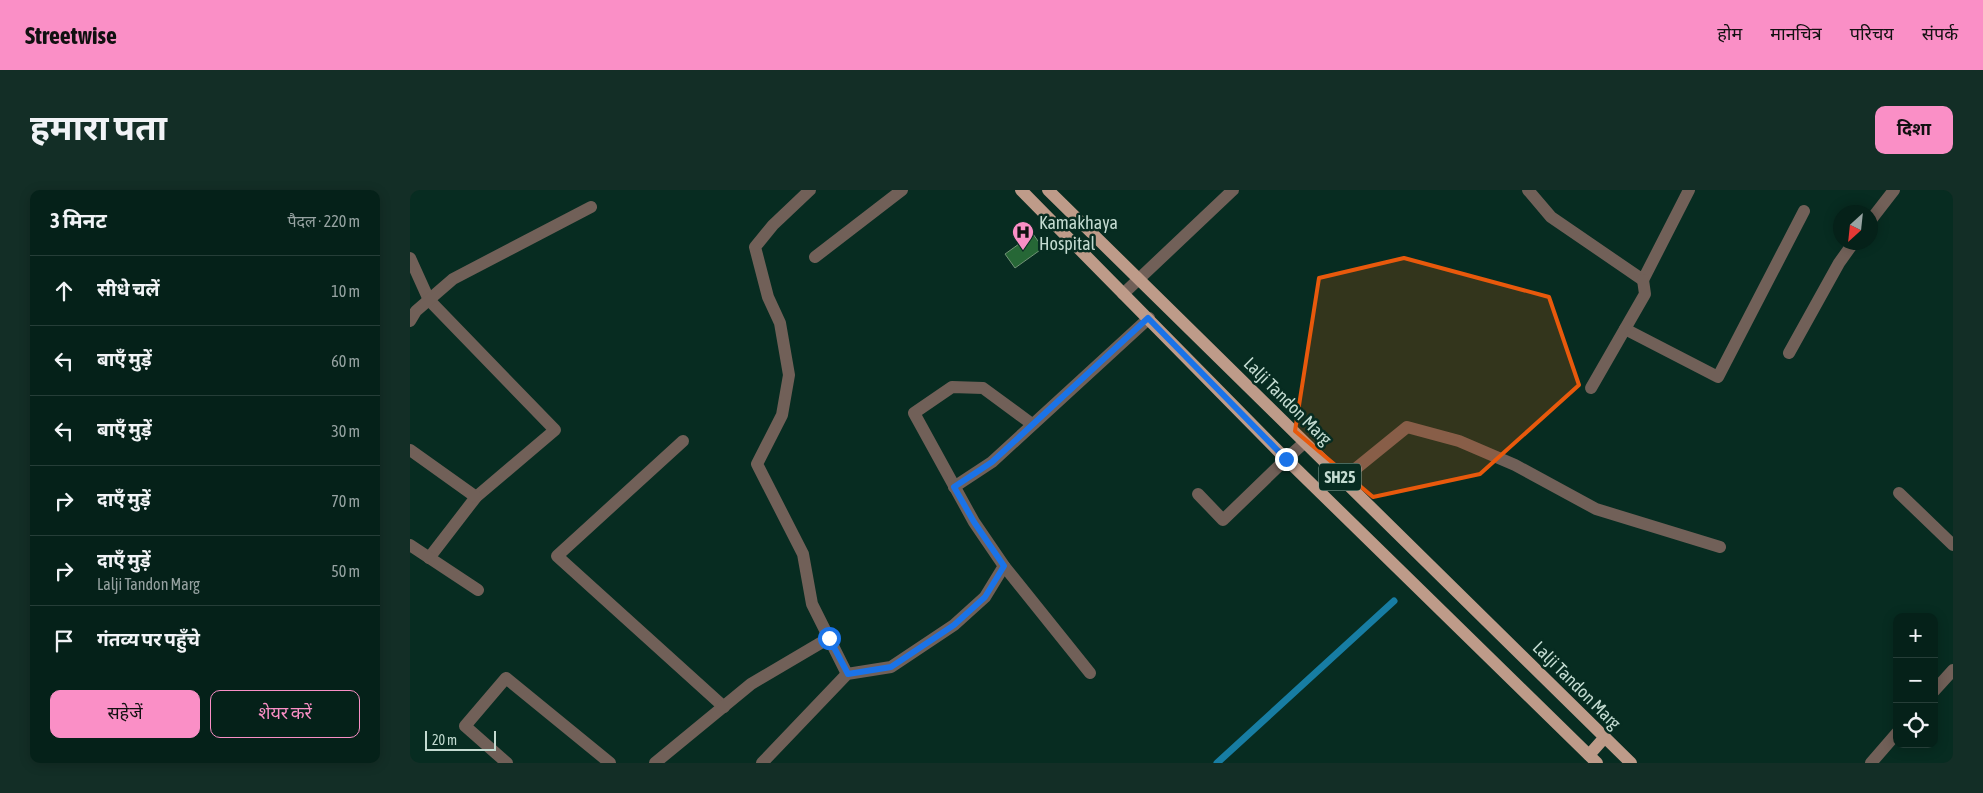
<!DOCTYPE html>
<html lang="hi">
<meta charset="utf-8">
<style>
body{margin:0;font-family:"Asap Condensed","Noto Sans Devanagari",sans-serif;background:#132e26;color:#f1f3f6}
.controls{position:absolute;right:15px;bottom:15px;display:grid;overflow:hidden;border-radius:10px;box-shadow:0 2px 12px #0003}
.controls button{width:45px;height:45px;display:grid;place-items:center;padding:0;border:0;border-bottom:1px solid #263e38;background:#052119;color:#f1f3f6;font:25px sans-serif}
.compass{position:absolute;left:1423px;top:15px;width:45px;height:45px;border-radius:50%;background:#052119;box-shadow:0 2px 12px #0003;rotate:207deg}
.scale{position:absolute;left:15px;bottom:12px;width:71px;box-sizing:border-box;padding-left:5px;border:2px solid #c3dbd1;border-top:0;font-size:14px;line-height:18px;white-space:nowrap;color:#c3dbd1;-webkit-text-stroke:4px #072c21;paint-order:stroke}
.stop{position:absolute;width:15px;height:15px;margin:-11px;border:4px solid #1a73e8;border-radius:50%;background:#fff}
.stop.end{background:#1a73e8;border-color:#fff;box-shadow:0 1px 5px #0008}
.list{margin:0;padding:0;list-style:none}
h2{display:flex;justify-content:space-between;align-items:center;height:65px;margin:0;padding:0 20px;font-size:21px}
h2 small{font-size:16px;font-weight:400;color:#97a3a2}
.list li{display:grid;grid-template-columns:32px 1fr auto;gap:15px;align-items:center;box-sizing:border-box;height:70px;padding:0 20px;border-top:1px solid #263e38}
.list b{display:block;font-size:19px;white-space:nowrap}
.list p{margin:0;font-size:16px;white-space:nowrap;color:#97a3a2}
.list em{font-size:16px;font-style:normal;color:#97a3a2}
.actions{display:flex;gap:10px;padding:15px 20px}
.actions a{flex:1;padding:11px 0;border:1px solid #fa8fc6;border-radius:10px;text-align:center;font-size:18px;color:#fa8fc6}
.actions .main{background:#fa8fc6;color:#111}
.icon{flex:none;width:28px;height:28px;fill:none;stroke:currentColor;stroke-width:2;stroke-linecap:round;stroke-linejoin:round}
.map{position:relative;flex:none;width:1543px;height:573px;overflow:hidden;border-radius:10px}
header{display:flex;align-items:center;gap:30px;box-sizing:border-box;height:70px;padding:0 25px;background:#fa8fc6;color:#111}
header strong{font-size:24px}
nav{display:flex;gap:28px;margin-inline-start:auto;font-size:18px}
.intro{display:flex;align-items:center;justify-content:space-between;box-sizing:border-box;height:120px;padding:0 30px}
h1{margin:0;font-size:35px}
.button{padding:12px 22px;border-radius:10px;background:#fa8fc6;color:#111;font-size:18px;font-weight:700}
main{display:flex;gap:30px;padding:0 30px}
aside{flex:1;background:#052119;border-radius:10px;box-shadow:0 2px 12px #0003}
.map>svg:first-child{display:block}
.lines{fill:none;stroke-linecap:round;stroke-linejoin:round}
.stream{stroke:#177da3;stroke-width:7}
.building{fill:#266736;stroke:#709275}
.minor{stroke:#716058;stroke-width:12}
.major{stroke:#be9b89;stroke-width:12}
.route{stroke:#1a73e8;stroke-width:6}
.marked{fill:#e8590c;fill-opacity:0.2;stroke:#e8590c;stroke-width:4;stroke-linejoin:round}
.labels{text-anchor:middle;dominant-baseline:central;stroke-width:5;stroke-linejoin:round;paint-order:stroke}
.shield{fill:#072c21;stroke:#8ba69c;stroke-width:1}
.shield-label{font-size:16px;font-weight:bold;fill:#c3dbd1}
.poi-label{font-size:18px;fill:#c3dbd1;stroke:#072c21;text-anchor:start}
.street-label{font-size:18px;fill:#c3dbd1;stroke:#072c21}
</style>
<header>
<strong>Streetwise</strong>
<nav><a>होम</a><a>मानचित्र</a><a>परिचय</a><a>संपर्क</a></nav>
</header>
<div class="intro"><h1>हमारा पता</h1><a class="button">दिशा</a></div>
<main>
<aside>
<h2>3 मिनट<small>पैदल · 220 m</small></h2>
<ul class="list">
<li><svg class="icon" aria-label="ahead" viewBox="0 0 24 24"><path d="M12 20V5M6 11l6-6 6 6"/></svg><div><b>सीधे चलें</b></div><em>10 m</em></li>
<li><svg class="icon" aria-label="left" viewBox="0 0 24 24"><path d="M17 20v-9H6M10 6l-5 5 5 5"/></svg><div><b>बाएँ मुड़ें</b></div><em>60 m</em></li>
<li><svg class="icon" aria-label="left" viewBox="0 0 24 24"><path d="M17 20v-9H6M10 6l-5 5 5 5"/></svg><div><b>बाएँ मुड़ें</b></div><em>30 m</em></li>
<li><svg class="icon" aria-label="right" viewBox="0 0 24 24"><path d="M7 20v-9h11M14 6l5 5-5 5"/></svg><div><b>दाएँ मुड़ें</b></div><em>70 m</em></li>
<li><svg class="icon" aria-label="right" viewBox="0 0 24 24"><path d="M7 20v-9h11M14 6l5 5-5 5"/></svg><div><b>दाएँ मुड़ें</b><p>Lalji Tandon Marg</p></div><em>50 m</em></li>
<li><svg class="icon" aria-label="arrive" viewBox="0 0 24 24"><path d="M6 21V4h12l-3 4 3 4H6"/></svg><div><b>गंतव्य पर पहुँचे</b></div></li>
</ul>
<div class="actions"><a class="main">सहेजें</a><a>शेयर करें</a></div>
</aside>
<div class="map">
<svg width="1543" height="573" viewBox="0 0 1543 573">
<rect width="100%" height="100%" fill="#072c21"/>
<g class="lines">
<polyline class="stream" points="807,573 984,411"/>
</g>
<polygon class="building" points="623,44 633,58 605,78 595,64"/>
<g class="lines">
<g class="minor">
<polyline points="400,0 363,35 345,57 358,107 370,133 379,185 372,225 347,274 393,364 402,414 437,484"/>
<polyline points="1118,0 1141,27 1233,90 1279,0"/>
<polyline points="1460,31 1484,0"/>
<polyline points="405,67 492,0"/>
<polyline points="0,68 19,110 145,240 66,307 19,368"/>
<polyline points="713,104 823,0"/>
<polyline points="0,131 6,121 43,89 181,17"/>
<polyline points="1215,139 1308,187 1394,21"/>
<polyline points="1379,163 1429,73 1444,52"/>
<polyline points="1181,198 1235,104 1233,90"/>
<polyline points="273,251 147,366 314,517"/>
<polyline points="0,260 66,307"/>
<polyline points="933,289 997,237 1049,251 1105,275 1186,319 1310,357"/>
<polyline points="544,297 582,272 739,128"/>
<polyline points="1489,303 1543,355"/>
<polyline points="788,304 813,330 876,269 894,253"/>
<polyline points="0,355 68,400"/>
<polyline points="594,376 680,483"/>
<polyline points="1524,501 1543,480"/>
<polyline points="97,573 55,536 96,488 200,573"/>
<polyline points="245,573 341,494 419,448"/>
<polyline points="352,573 437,484 481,477 544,435 575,407 594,376 564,332 504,223 542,197 573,198 622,234"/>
<polyline points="1461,573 1487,543"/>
</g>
<g class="major">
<polyline points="611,0 876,269 1187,573"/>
<polyline points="638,0 1221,573"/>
<polyline points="1179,565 1195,547"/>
</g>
</g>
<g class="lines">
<polyline class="route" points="419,448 438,484 481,477 544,435 575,407 594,376 564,332 544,297 582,272 738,128 876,269"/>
</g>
<path class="marked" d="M994 68 1139 107 1169 195 1070 284 963 307 885 241 909 88Z"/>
<defs>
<g id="hospital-pin" transform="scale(1.125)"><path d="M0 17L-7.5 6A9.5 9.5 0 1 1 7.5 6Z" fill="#fa8fc6" stroke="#072c21"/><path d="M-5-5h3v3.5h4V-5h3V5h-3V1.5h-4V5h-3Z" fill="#111"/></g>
</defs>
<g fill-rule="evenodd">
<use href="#hospital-pin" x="613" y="42"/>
</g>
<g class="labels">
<rect class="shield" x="909" y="273.5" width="42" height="27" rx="4"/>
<g class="shield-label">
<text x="930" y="287">SH25</text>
</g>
<g class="poi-label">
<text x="629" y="32">Kamakhaya<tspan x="629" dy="21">Hospital</tspan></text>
</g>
<g class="street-label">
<text transform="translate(878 211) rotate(45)">Lalji Tandon Marg</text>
<text transform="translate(1167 495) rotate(45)">Lalji Tandon Marg</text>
</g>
</g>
</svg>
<div class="controls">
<button>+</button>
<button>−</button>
<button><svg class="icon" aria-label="locate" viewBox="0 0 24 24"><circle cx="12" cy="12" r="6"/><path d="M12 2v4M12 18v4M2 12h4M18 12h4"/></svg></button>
</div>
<svg class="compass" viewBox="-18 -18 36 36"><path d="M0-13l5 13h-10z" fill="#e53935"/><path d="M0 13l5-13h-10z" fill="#97a3a2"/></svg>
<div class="scale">20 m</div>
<div class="stop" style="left:419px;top:448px"></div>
<div class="stop end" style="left:876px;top:269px"></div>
</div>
</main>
